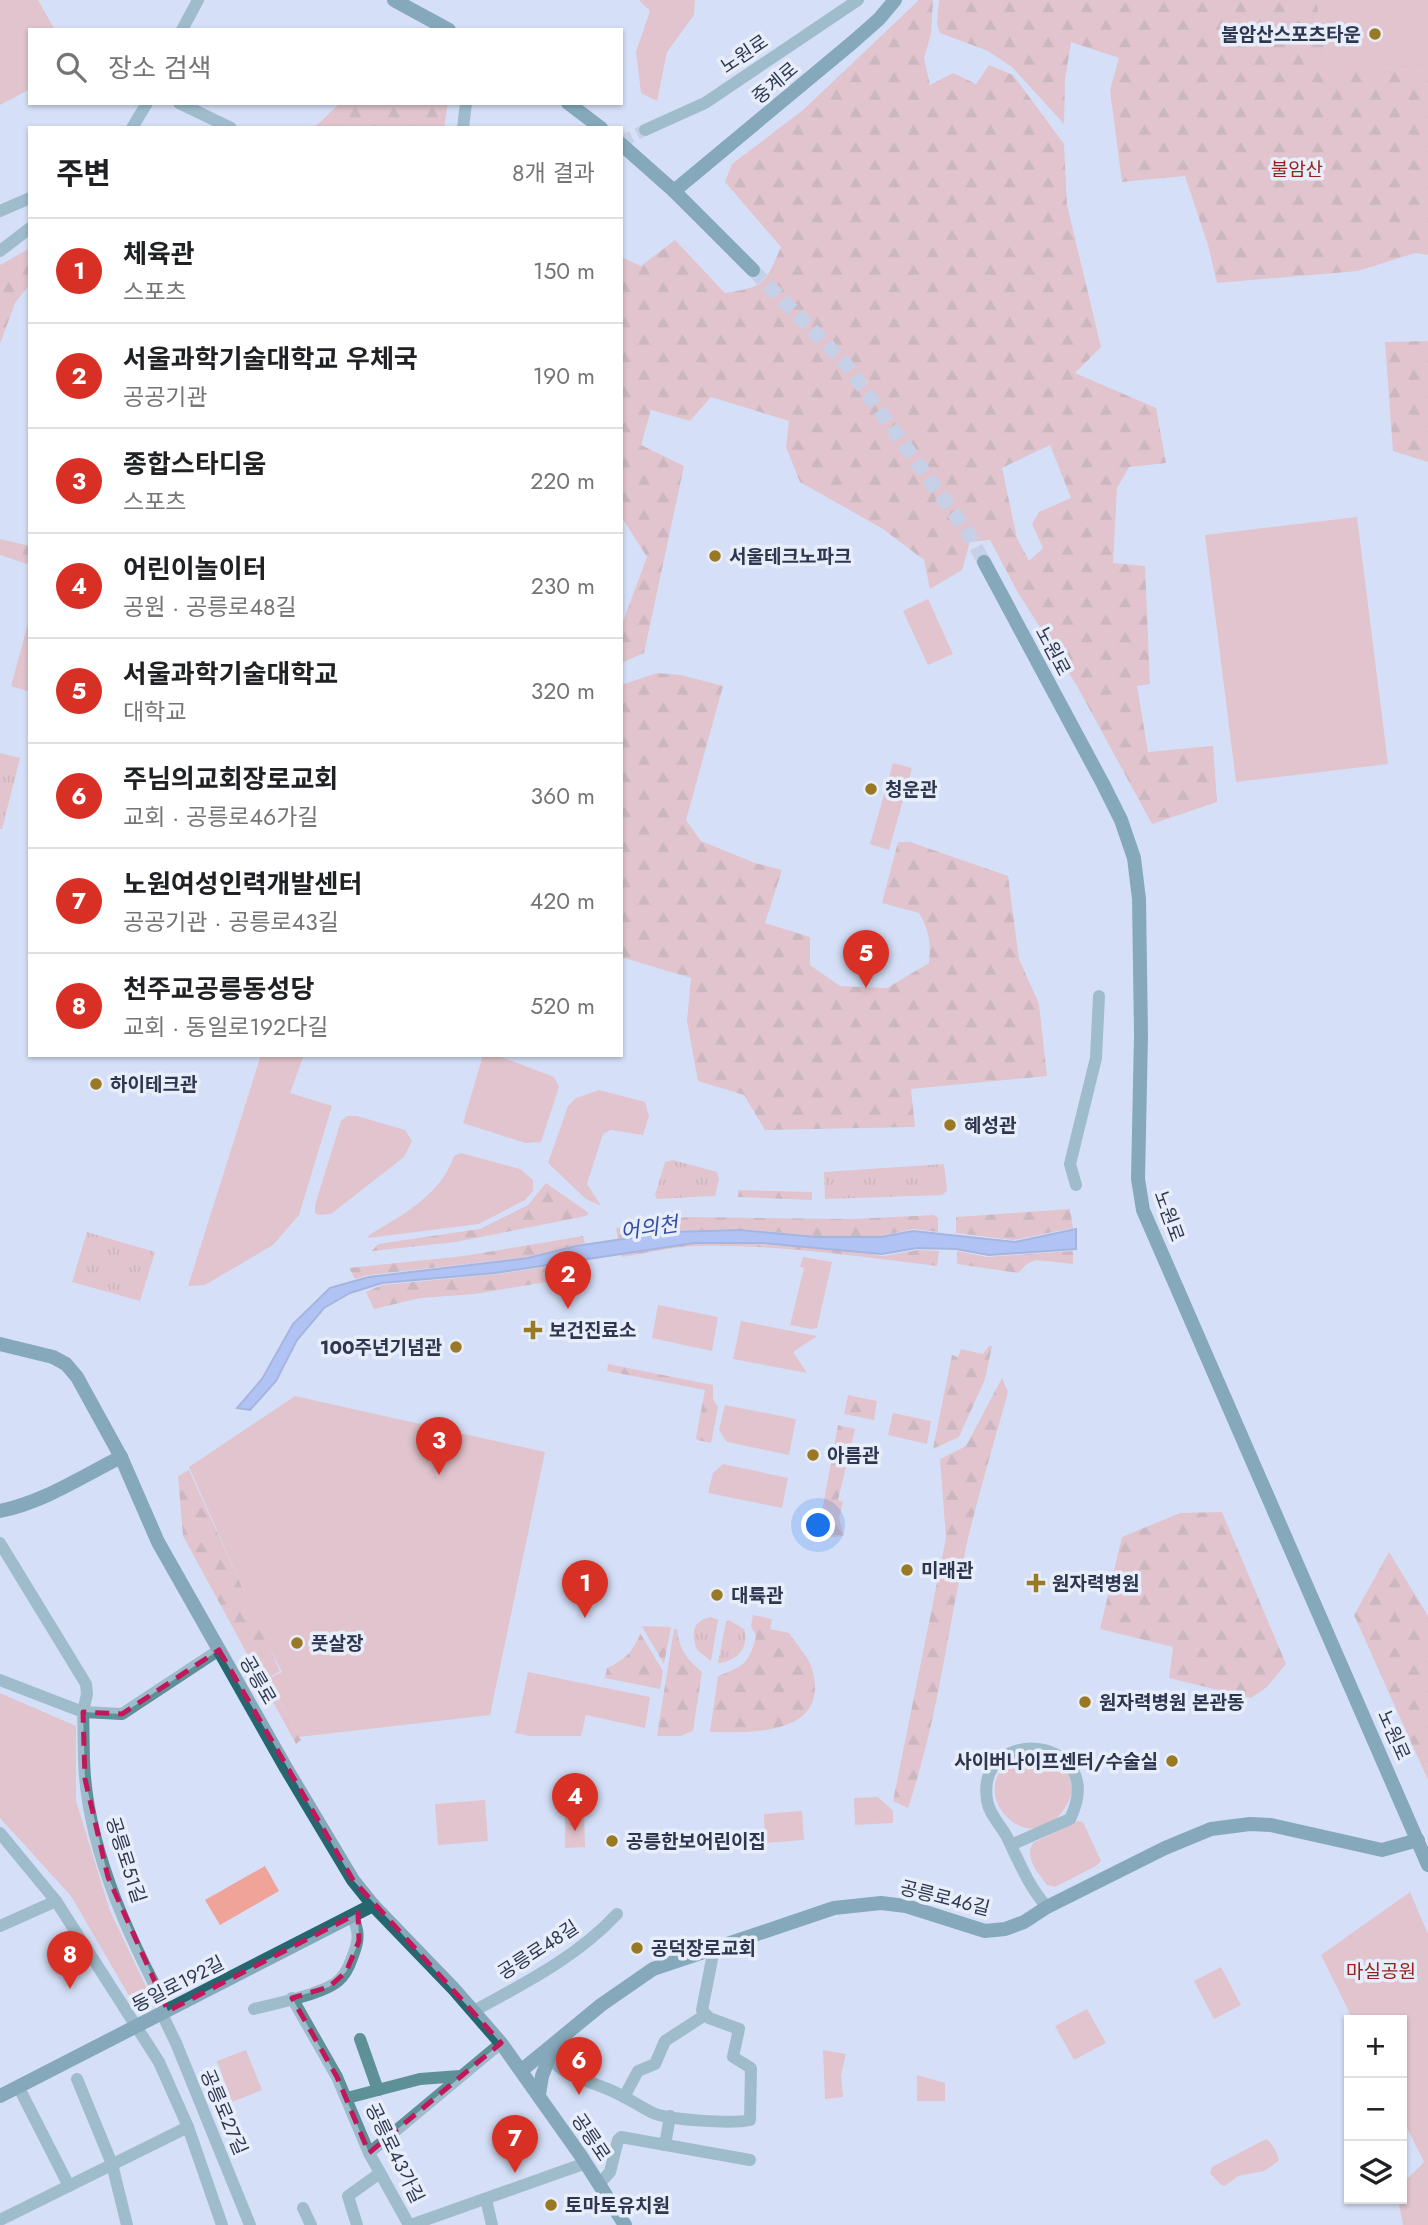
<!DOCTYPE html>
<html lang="ko">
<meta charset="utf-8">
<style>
body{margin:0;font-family:Jost,"Noto Sans KR",sans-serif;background:#f6f6f6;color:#202124}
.controls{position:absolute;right:21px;bottom:21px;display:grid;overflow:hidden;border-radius:0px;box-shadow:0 2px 5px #0004}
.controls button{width:63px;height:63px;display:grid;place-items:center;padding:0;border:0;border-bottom:2px solid #e0e0e0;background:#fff;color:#202124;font:35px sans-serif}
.you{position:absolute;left:819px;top:1526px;width:24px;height:24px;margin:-18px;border:5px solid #fff;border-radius:50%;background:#1a73e8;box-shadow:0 0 0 10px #1a73e833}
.badge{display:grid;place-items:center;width:46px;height:46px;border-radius:50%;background:#d93025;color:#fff;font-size:23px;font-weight:700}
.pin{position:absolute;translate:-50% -58px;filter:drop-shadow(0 2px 4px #0008)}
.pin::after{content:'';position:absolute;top:37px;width:24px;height:21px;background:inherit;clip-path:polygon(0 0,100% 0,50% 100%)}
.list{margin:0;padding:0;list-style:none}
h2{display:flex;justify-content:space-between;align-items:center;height:91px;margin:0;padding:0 28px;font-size:30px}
h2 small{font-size:23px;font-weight:400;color:#757577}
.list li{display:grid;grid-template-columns:46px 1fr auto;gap:21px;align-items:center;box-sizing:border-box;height:105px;padding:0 28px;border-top:2px solid #e0e0e0}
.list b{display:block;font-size:26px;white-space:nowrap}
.list p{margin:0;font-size:23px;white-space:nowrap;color:#757577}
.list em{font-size:23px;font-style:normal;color:#757577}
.icon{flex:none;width:38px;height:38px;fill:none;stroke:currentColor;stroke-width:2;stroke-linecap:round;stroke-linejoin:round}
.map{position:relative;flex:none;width:1428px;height:2225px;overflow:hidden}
.search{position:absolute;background:#fff;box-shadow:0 2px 5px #0004;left:28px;top:28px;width:595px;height:77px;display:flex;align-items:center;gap:18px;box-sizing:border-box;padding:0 24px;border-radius:0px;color:#757577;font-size:26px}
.panel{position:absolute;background:#fff;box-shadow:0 2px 5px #0004;left:28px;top:126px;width:595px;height:931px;border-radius:0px}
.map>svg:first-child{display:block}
.grass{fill:url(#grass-tufts)}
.forest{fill:url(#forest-firs);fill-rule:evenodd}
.park{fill:#efa399}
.water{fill:#83a0f0;stroke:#6a80c0;stroke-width:2}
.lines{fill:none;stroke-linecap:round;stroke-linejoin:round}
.street-tunnel{stroke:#b4bed6;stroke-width:12;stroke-dasharray:12 6;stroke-linecap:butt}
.secondary-tunnel{stroke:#b4bed6;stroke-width:14;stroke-dasharray:14 7;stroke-linecap:butt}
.street{stroke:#5e9097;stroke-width:12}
.secondary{stroke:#25666f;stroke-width:14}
.marked{fill:none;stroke:#c2185b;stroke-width:5;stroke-dasharray:14 9;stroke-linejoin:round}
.poi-dot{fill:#997923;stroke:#e8edfa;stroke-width:2.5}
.labels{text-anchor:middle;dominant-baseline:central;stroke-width:7;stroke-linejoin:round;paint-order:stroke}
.poi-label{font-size:19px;font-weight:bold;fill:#2e374f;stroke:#e8edfa;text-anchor:start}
.street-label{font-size:19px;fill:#2e374f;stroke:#e8edfa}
.park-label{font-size:19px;fill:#95231d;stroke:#e8edfa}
.water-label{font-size:21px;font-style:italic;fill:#324ba8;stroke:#e8edfa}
</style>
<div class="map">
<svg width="1428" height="2225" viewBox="0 0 1428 2225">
<defs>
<pattern id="grass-tufts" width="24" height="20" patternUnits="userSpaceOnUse" patternTransform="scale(1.75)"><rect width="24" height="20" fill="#efa399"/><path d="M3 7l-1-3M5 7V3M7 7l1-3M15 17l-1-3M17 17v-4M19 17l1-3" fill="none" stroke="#c2867f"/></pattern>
<pattern id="forest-firs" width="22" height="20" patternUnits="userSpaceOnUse" patternTransform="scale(1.75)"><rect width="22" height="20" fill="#efa399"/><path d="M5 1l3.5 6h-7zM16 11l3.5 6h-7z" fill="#c2867f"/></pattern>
</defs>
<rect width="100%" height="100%" fill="#d6e0f8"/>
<g class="grass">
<polygon points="0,753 20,758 2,829 0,829"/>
<polygon points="673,1160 717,1172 719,1179 715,1196 657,1199 655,1195 665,1162"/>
<polygon points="944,1164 947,1191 942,1195 825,1199 824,1172"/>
<polygon points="87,1232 155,1252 140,1301 72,1282"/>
<path d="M711 1617 718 1620 711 1661 697 1650C691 1634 692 1620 711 1617Z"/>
<path d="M729 1620 744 1629C750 1648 736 1662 718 1663L726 1622Z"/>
</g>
<g class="forest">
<path d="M919 0H933L931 34 924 58 930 85 953 73 976 84 989 65 1013 75 1064 144 1067 205 1101 347 1075 373 1156 408 1166 463 1129 467 1117 488 1113 563 1145 566 1150 684 1137 686 1148 752 1213 746 1217 802 1152 824 1077 686 1017 591 990 540 970 542 962 570 930 589 924 560 883 529 800 482 786 447 789 421 711 397 690 421 651 410 641 445 684 466 644 653 621 663V627L647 557 621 516V257L641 266 675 240 725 293C766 286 764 285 781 247L725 182 732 164 803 110ZM1050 445 1071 498 1039 512 1032 524 1043 548 1029 561 1017 538 1002 468Z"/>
<polygon points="939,0 1316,0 1330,68 1381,68 1428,71 1428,255 1415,253 1358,271 1217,283 1208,245 1185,176 1122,182 1110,90 1119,58 1071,42 1065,80 1064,124 1012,67 988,51 940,33 937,24"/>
<polygon points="340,103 448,103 444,128 314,128"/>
<polygon points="30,248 30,284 15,303 0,344 0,265"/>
<polygon points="1428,341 1428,462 1393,451 1385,342"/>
<polygon points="0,539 30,546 30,565 0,555"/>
<path d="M657 673 681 675 723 686 686 820 701 841 755 863 782 870 765 923 810 937V965L840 986 887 988 929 963C931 943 929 930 919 913L882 903 898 842H910L1008 876 1019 959 1039 1004 1047 1076 911 1089 915 1127 765 1130 744 1095 698 1081 687 1021 691 978 621 957V685Z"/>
<polygon points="546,1183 589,1213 586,1216 456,1242 372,1251 378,1244 480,1229 528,1205"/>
<polygon points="738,1190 812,1192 812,1200 738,1197"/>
<polygon points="1070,1209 1073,1228 1013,1240 956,1233 956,1217"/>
<polygon points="934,1215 938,1218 938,1232 913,1229 881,1236 815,1236 740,1229 670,1231 618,1240 616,1228 687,1217 853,1219"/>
<polygon points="583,1236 585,1243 528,1257 369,1275 355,1279 349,1268 464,1256"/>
<path d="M694 1243H739L833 1249 883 1256 918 1250 939 1251 937 1266C857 1256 777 1244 697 1246 672 1247 647 1253 622 1257L621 1254Z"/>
<polygon points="957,1251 987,1257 1073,1251 1073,1264 1036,1260 1027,1264 1018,1273 957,1264"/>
<polygon points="586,1261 588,1275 475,1294 420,1298 374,1309 366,1292 382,1285 499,1274"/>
<polygon points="989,1346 992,1346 985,1379 959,1437 933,1449 952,1355 958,1357 961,1349 983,1354"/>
<polygon points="608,1364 713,1385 713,1399 718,1407 711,1443 697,1440 696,1437 705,1390 607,1371"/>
<path d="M1002 1378 1008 1392C994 1443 978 1495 966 1547 947 1634 937 1723 908 1808L893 1801 946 1538 940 1459 966 1446Z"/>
<polygon points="848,1395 877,1401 874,1420 844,1414"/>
<polygon points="893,1413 931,1421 927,1444 888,1435"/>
<polygon points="838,1425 855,1429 838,1500 843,1502 839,1518 844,1536 826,1538 823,1506"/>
<polygon points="189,1470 280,1671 267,1679 301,1740 296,1744 183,1536 178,1476"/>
<polygon points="1222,1512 1286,1664 1267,1687 1251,1698 1169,1678 1173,1647 1100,1629 1122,1537 1180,1513"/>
<polygon points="1389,1552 1428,1616 1428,1780 1354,1615"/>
<path d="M753 1615 772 1619 770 1629 789 1633C796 1644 809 1657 812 1669 831 1735 753 1733 710 1732L718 1676C744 1666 749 1664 756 1636L751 1626Z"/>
<polygon points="642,1626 671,1627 664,1664"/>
<path d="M674 1629H677C679 1649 687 1660 702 1672L693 1731 680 1736H657Z"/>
<path d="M640 1633 663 1671 660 1689 605 1678 607 1668C624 1661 634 1651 640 1633Z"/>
</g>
<g class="park">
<polygon points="0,0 38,0 55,30 30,30 30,89 0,105"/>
<polygon points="639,0 695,0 694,15 667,52 657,101 641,93 636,52 650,11"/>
<polygon points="1316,0 1428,0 1428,71 1381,68 1330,68"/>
<polygon points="1357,517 1388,764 1236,782 1205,535"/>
<polygon points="928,599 953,654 928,665 903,611"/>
<polygon points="30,616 30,692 11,686"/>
<polygon points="893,763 912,768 889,850 870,844"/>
<polygon points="261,1055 304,1055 290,1093 332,1106 299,1215 273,1245 205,1285 188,1286"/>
<polygon points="483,1055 496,1055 554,1077 559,1087 541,1142 525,1143 463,1123"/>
<polygon points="599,1090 645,1102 649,1116 643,1135 611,1130 603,1134 587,1184 601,1206 586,1199 548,1163 568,1106 576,1098"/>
<polygon points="347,1116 357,1116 405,1130 412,1141 404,1157 331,1214 318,1215 315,1213 315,1205 341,1121"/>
<path d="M461 1153 520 1169 533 1180V1191L525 1200 479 1224 368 1238 369 1235C402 1215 441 1195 454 1156Z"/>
<polygon points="803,1257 832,1262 817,1328 811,1329 790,1325 804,1268 800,1267"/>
<polygon points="658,1305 718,1317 712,1351 652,1338"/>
<polygon points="741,1321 817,1336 793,1352 807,1373 733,1359"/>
<polygon points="295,1396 545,1452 490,1715 299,1737 268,1679 282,1672 265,1639 189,1467"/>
<polygon points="725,1405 796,1419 789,1455 727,1442 719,1430"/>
<polygon points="723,1464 788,1478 782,1508 708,1493 713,1473"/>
<polygon points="528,1672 650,1697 645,1728 586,1715 581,1736 530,1736 515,1733"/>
<polygon points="0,1693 76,1726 76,1801 110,1911 153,2001 135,2006 71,1896 0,1818"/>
<path d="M1022 1754 1046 1755 1066 1767 1073 1790C1042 1881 949 1787 1022 1754Z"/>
<polygon points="878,1797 893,1811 893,1823 855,1825 854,1798"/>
<polygon points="485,1800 488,1841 438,1845 435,1804"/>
<polygon points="802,1811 804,1840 765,1843 764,1814"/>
<polygon points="565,1814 584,1814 585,1847 565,1848"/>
<path d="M1078 1821 1083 1822 1101 1861 1096 1866 1055 1887 1047 1885C1038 1873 1024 1857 1033 1843Z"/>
<polygon points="265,1866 279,1891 220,1925 205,1900"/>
<polygon points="1410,1892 1428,1934 1428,2225 1403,2225 1398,2199 1402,2199 1402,2184 1424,2162 1402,2118 1402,2020 1353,2020 1321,1955"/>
<polygon points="1221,1967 1241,2005 1214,2019 1194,1981"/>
<polygon points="1087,2009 1106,2043 1074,2060 1055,2026"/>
<polygon points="246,2050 262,2090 232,2102 217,2061"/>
<polygon points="823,2050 846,2054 841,2075 843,2097 825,2099"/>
<polygon points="917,2075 945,2083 945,2101 917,2101"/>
<path d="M1266 2139C1272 2142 1278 2154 1279 2161L1264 2171 1238 2176 1225 2186 1221 2185 1210 2173 1212 2167Z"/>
</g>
<polygon class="water" points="1076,1229 1076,1249 989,1255 956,1249 917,1248 882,1254 761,1243 694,1243 495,1273 382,1283 350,1293 324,1308 297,1340 276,1381 250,1410 237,1408 262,1379 293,1324 330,1288 369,1277 528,1258 576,1246 670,1232 740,1230 816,1237 881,1237 913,1231 1015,1242"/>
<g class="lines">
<polyline class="street-tunnel" points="621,142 645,130"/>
<polyline class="secondary-tunnel" points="753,270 845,363 969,534 984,562"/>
<g class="street">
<polyline points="182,30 198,0"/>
<polyline points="179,103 231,128"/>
<polyline points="132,128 147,103"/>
<polyline points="463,128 466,103"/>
<polyline points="645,130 705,103 858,0"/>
<polyline points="0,211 30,198"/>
<polyline points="0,251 30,228"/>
<polyline points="1076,1185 1070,1164 1096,1058 1099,996"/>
<polyline points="0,1543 86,1684 87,1694 83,1712 122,1714 219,1650"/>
<path d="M0 1680 83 1712C84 1733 83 1755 85 1777 92 1858 130 1939 168 2011"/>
<polyline points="0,1833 56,1901 159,2062 188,2127 222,2225"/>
<path d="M1011 1845 1070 1819C1111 1735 975 1723 987 1800 989 1815 1001 1825 1007 1837 1019 1862 1029 1887 1047 1907"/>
<polyline points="0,1926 56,1901"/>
<polyline points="292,1998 337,2077 369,2153 409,2225"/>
<path d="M254 2009C274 2004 323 1994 338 1981 345 1975 349 1967 352 1958 359 1941 360 1932 352 1916"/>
<path d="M474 2011C525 1983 577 1957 617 1914"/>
<polyline points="162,2014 176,2043 250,2225"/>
<polyline points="360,2039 378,2090"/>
<path d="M549 2057C566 2077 583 2079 605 2088 622 2094 637 2105 653 2113 669 2120 733 2124 750 2120L751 2068 733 2057 739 2029 709 2018 702 2010 714 1949"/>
<polyline points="77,2079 112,2164 127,2225"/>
<polyline points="18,2086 69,2186"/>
<polyline points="624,2097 638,2071 655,2064 665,2041 705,2015"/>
<polyline points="347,2098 420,2079 460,2076"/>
<polyline points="665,2145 670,2116"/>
<polyline points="369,2153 501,2043"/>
<polyline points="599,2184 610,2172 618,2140 621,2137 750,2160"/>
<polyline points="486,2199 492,2225"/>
<polyline points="303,2208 311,2225"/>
<polyline points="0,2220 188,2127"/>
<polyline points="357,2225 348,2196 380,2173"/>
<polyline points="411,2225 586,2163"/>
</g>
<g class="secondary">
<polyline points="394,0 449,30"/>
<polyline points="568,103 601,128"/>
<polyline points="621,144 674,191 753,270"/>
<polyline points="674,191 853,42 879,19 895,0"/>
<polyline points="984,562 1103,784 1121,820 1134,858 1139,899 1141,1035 1138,1179 1143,1210 1428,1865"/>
<polyline points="0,1344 53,1357 66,1364 77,1377 121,1457 158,1542 286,1768 353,1880 373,1905 454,1989 501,2043 581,2156 625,2225"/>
<path d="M0 1511C44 1502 81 1477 121 1457"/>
<polyline points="522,2070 601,2005 653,1969 834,1908 881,1903 906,1906 985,1931 1005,1929 1024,1922 1047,1907 1165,1848 1211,1829 1250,1824 1271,1825 1382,1850 1418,1840"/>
<polyline points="539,2094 542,2076 554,2045"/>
<polyline points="0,2096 373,1905"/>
</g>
</g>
<path d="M0 0H1428V2225H0ZM219 1650 353 1880 501 2043 369 2153 337 2077 292 1998 329 1987 346 1972 359 1941 358 1913 168 2011 108 1877 85 1779 83 1712 122 1714Z" fill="#d6e0f8" fill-opacity=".55" fill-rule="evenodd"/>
<path class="marked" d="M219 1650 353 1880 501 2043 369 2153 337 2077 292 1998 329 1987 346 1972 359 1941 358 1913 168 2011 108 1877 85 1779 83 1712 122 1714Z"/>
<g class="poi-dot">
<circle cx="1375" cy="34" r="7"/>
<circle cx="715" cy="556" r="7"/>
<circle cx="871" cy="789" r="7"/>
<circle cx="96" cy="1084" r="7"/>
<circle cx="950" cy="1125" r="7"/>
<path d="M529.5 1319.5h7v7h7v7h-7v7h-7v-7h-7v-7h7z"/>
<circle cx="456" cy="1347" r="7"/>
<circle cx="813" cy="1455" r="7"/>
<circle cx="907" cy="1570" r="7"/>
<path d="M1032.5 1572.5h7v7h7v7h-7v7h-7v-7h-7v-7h7z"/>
<circle cx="717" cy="1595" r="7"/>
<circle cx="297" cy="1643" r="7"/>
<circle cx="1085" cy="1702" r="7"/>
<circle cx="1172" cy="1761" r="7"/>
<circle cx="612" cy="1841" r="7"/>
<circle cx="637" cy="1948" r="7"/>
<circle cx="551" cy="2205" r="7"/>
</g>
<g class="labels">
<g class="poi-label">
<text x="1361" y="34" text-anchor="end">불암산스포츠타운</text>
<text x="729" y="556">서울테크노파크</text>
<text x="885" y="789">청운관</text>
<text x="110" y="1084">하이테크관</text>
<text x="964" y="1125">혜성관</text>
<text x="549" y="1330">보건진료소</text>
<text x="442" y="1347" text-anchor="end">100주년기념관</text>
<text x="827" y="1455">아름관</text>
<text x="921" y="1570">미래관</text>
<text x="1052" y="1583">원자력병원</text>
<text x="731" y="1595">대륙관</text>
<text x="311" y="1643">풋살장</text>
<text x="1099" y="1702">원자력병원 본관동</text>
<text x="1158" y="1761" text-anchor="end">사이버나이프센터/수술실</text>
<text x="626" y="1841">공릉한보어린이집</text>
<text x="651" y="1948">공덕장로교회</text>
<text x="565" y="2205">토마토유치원</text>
</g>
<g class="street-label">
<text transform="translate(744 54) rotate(-34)">노원로</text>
<text transform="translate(775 83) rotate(-40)">중계로</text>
<text transform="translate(1053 651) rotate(62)">노원로</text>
<text transform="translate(1169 1216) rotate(70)">노원로</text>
<text transform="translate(258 1680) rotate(60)">공릉로</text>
<text transform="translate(1394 1735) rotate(66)">노원로</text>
<text transform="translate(126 1860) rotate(72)">공릉로51길</text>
<text transform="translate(945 1898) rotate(14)">공릉로46길</text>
<text transform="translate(538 1950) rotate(-33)">공릉로48길</text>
<text transform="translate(178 1984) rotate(-27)">동일로192길</text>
<text transform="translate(224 2112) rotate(67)">공릉로27길</text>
<text transform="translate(591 2137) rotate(56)">공릉로</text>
<text transform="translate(395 2153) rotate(64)">공릉로43가길</text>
</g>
<g class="park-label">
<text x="1297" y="169">불암산</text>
<text x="1381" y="1971">마실공원</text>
</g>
<g class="water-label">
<text transform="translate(649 1228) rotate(-8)">어의천</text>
</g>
</g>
</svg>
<div class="controls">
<button>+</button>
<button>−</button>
<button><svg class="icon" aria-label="layers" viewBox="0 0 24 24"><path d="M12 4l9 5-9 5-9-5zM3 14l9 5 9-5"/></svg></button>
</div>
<div class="you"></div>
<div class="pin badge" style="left:585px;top:1618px">1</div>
<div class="pin badge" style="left:568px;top:1309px">2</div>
<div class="pin badge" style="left:439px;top:1475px">3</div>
<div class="pin badge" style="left:575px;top:1831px">4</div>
<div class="pin badge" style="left:866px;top:988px">5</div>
<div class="pin badge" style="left:579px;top:2095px">6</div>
<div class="pin badge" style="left:515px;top:2173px">7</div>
<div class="pin badge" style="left:70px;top:1989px">8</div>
<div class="search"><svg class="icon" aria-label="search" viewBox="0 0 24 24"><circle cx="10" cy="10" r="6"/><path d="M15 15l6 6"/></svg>장소 검색</div>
<section class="panel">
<h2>주변<small>8개 결과</small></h2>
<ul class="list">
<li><span class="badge">1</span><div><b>체육관</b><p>스포츠</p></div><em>150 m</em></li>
<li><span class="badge">2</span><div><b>서울과학기술대학교 우체국</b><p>공공기관</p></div><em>190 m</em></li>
<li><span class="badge">3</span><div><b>종합스타디움</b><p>스포츠</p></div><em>220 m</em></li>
<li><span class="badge">4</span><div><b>어린이놀이터</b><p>공원 · 공릉로48길</p></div><em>230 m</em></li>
<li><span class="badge">5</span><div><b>서울과학기술대학교</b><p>대학교</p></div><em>320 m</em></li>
<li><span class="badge">6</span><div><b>주님의교회장로교회</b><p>교회 · 공릉로46가길</p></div><em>360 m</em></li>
<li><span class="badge">7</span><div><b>노원여성인력개발센터</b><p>공공기관 · 공릉로43길</p></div><em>420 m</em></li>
<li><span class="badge">8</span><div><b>천주교공릉동성당</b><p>교회 · 동일로192다길</p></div><em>520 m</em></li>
</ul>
</section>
</div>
